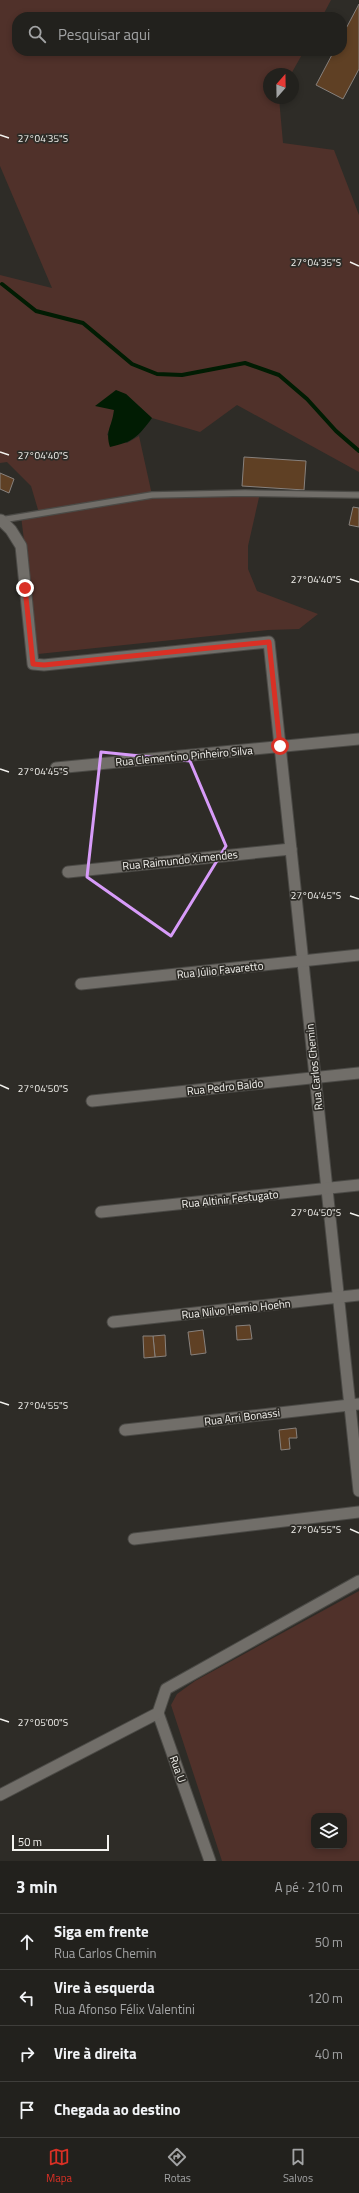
<!DOCTYPE html>
<html lang="pt">
<meta charset="utf-8">
<style>
body{margin:0;font-family:"Titillium Web",sans-serif;background:#2a2926;color:#f1f3f6}
.controls{position:absolute;right:12px;bottom:12px;display:grid;overflow:hidden;border-radius:8px;box-shadow:0 2px 6px #0003}
.controls button{width:36px;height:36px;display:grid;place-items:center;padding:0;border:0;border-bottom:1px solid #3f3e3b;background:#22211d;color:#f1f3f6;font:20px sans-serif}
.compass{position:absolute;left:263px;top:68px;width:36px;height:36px;border-radius:50%;background:#22211d;box-shadow:0 2px 6px #0003;rotate:20deg}
.scale{position:absolute;left:12px;bottom:10px;width:97px;box-sizing:border-box;padding-left:4px;border:2px solid #f4f3ef;border-top:0;font-size:11px;line-height:14px;white-space:nowrap;color:#f4f3ef;-webkit-text-stroke:3px #2e2c27;paint-order:stroke}
.stop{position:absolute;width:12px;height:12px;margin:-9px;border:3px solid #d93025;border-radius:50%;background:#fff}
.stop.end{background:#d93025;border-color:#fff;box-shadow:0 1px 4px #0008}
.list{margin:0;padding:0;list-style:none}
h2{display:flex;justify-content:space-between;align-items:center;height:52px;margin:0;padding:0 16px;font-size:17px}
h2 small{font-size:13px;font-weight:400;color:#a2a3a4}
.list li{display:grid;grid-template-columns:26px 1fr auto;gap:12px;align-items:center;box-sizing:border-box;height:56px;padding:0 16px;border-top:1px solid #3f3e3b}
.list b{display:block;font-size:15px;white-space:nowrap}
.list p{margin:0;font-size:13px;white-space:nowrap;color:#a2a3a4}
.list em{font-size:13px;font-style:normal;color:#a2a3a4}
.icon{flex:none;width:22px;height:22px;fill:none;stroke:currentColor;stroke-width:2;stroke-linecap:round;stroke-linejoin:round}
.map{position:relative;flex:none;width:359px;height:1861px;overflow:hidden}
.search{position:absolute;background:#22211d;box-shadow:0 2px 6px #0003;left:12px;right:12px;top:12px;height:44px;display:flex;align-items:center;gap:10px;box-sizing:border-box;padding:0 14px;border-radius:16px;color:#a2a3a4;font-size:15px}
.sheet{height:276px;background:#22211d}
nav{display:flex;justify-content:space-around;align-items:center;box-sizing:border-box;height:56px;border-top:1px solid #3f3e3b;background:#22211d;font-size:11px;color:#a2a3a4}
nav a{display:grid;justify-items:center;gap:2px}
nav .on{color:#d93025}
.map>svg:first-child{display:block}
.green{fill:#50312a;fill-rule:evenodd}
.water{fill:#011c03}
.lines{fill:none;stroke-linecap:round;stroke-linejoin:round}
.stream{stroke:#011c03;stroke-width:4}
.building{fill:#5f4024;stroke:#87817d}
.lane-casing{stroke:#4b4a46;stroke-width:8}
.street-casing{stroke:#4b4a46;stroke-width:13}
.lane{stroke:#716e69;stroke-width:5.5}
.street{stroke:#716e69;stroke-width:11}
.route{stroke:#d93025;stroke-width:5}
.marked{fill:none;stroke:#d79bf9;stroke-width:3;stroke-linejoin:round}
.ticks{fill:none;stroke:#f4f3ef;stroke-width:1.5}
.labels{text-anchor:middle;dominant-baseline:central;stroke-width:3.5;stroke-linejoin:round;paint-order:stroke}
.street-label{font-size:11px;fill:#f4f3ef;stroke:#2e2c27}
.ticks-label{font-size:10px;text-anchor:middle;fill:#f4f3ef;stroke:#2e2c27;stroke-width:3.5;stroke-linejoin:round;paint-order:stroke}
</style>
<div class="map">
<svg width="359" height="1861" viewBox="0 0 359 1861">
<rect width="100%" height="100%" fill="#2e2c27"/>
<g class="green">
<polygon points="0,0 331,0 322,17 17,17 17,51 304,51 291,74 269,74 269,98 279,98 283,143 334,150 359,215 359,472 237,405 200,432 152,418 126,394 114,410 113,420 107,435 127,443 139,436 152,495 260,493 248,546 248,569 257,591 318,614 299,629 268,630 38,654 21,516 39,513 31,486 7,462 0,463 0,275 52,288 0,166"/>
<path d="M359 1591V1861H222L171 1705 177 1694 195 1681ZM314 1816H344V1846H314Z"/>
</g>
<path class="water" d="M116 390 126 394 152 418C138 437 133 442 110 447 105 430 112 427 114 410L95 406Z"/>
<g class="lines">
<polyline class="stream" points="2,284 36,311 83,323 132,364 157,374 182,375 245,363 279,375 307,399 336,431 359,451"/>
</g>
<g class="building">
<polygon points="359,4 359,69 343,99 316,85 334,51 342,51 342,36"/>
<polygon points="244,457 306,461 304,490 242,486"/>
<polygon points="0,473 14,479 9,493 0,489"/>
<polygon points="353,507 359,508 359,527 349,525"/>
<polygon points="250,1325 252,1339 237,1340 236,1326"/>
<polygon points="203,1330 206,1353 191,1355 188,1332"/>
<polygon points="165,1335 166,1356 155,1357 153,1336"/>
<polygon points="143,1336 153,1336 155,1357 144,1358"/>
<polygon points="296,1428 297,1438 289,1438 290,1449 281,1450 279,1430"/>
</g>
<g class="lines">
<g class="lane-casing">
<polyline id="lane" points="1,520 152,495 245,493 359,495"/>
</g>
<g class="street-casing">
<g id="street">
<polyline points="1,520 11,530 21,546 33,664 44,665 269,642 359,1491"/>
<polyline points="56,768 359,739"/>
<polyline points="68,872 291,849"/>
<polyline points="81,984 359,955"/>
<polyline points="92,1101 359,1073"/>
<polyline points="101,1212 359,1185"/>
<polyline points="113,1322 359,1295"/>
<polyline points="125,1430 359,1404"/>
<polyline points="134,1539 359,1512"/>
<polyline points="158,1713 210,1861"/>
<polyline points="0,1795 158,1713 166,1689 359,1581"/>
</g>
</g>
<use href="#lane" class="lane"/>
<use href="#street" class="street"/>
</g>
<g class="lines">
<polyline class="route" points="25,588 33,664 44,665 269,642 280,746"/>
</g>
<path class="marked" d="M101 752 190 761 226 846 171 936 87 877Z"/>
<path class="ticks" d="M0 135 9 138M350 262 359 266M0 452 9 455M350 579 359 582M0 769 9 772M350 896 359 899M0 1085 9 1089M350 1213 359 1216M0 1402 9 1405M350 1529 359 1533M0 1719 9 1722"/>
<g class="labels">
<g class="street-label">
<text transform="translate(184 756) rotate(-5)">Rua Clementino Pinheiro Silva</text>
<text transform="translate(180 860) rotate(-6)">Rua Raimundo Ximendes</text>
<text transform="translate(220 970) rotate(-6)">Rua Júlio Favaretto</text>
<text transform="translate(314 1067) rotate(-96)">Rua Carlos Chemin</text>
<text transform="translate(225 1087) rotate(-6)">Rua Pedro Baldo</text>
<text transform="translate(230 1199) rotate(-6)">Rua Altinir Festugato</text>
<text transform="translate(236 1309) rotate(-6)">Rua Nilvo Hemio Hoehn</text>
<text transform="translate(242 1417) rotate(-7)">Rua Arri Bonassi</text>
<text transform="translate(178 1769) rotate(70)">Rua U</text>
</g>
</g>
<g class="ticks-label">
<text x="43" y="142">27°04'35"S</text>
<text x="316" y="266">27°04'35"S</text>
<text x="43" y="459">27°04'40"S</text>
<text x="316" y="583">27°04'40"S</text>
<text x="43" y="775">27°04'45"S</text>
<text x="316" y="899">27°04'45"S</text>
<text x="43" y="1092">27°04'50"S</text>
<text x="316" y="1216">27°04'50"S</text>
<text x="43" y="1409">27°04'55"S</text>
<text x="316" y="1533">27°04'55"S</text>
<text x="43" y="1726">27°05'00"S</text>
</g>
</svg>
<div class="controls">
<button><svg class="icon" aria-label="layers" viewBox="0 0 24 24"><path d="M12 4l9 5-9 5-9-5zM3 14l9 5 9-5"/></svg></button>
</div>
<svg class="compass" viewBox="-18 -18 36 36"><path d="M0-13l5 13h-10z" fill="#e53935"/><path d="M0 13l5-13h-10z" fill="#a2a3a4"/></svg>
<div class="scale">50 m</div>
<div class="stop" style="left:280px;top:746px"></div>
<div class="stop end" style="left:25px;top:588px"></div>
<div class="search"><svg class="icon" aria-label="search" viewBox="0 0 24 24"><circle cx="10" cy="10" r="6"/><path d="M15 15l6 6"/></svg>Pesquisar aqui</div>
</div>
<section class="sheet">
<h2>3 min<small>A pé · 210 m</small></h2>
<ul class="list">
<li><svg class="icon" aria-label="ahead" viewBox="0 0 24 24"><path d="M12 20V5M6 11l6-6 6 6"/></svg><div><b>Siga em frente</b><p>Rua Carlos Chemin</p></div><em>50 m</em></li>
<li><svg class="icon" aria-label="left" viewBox="0 0 24 24"><path d="M17 20v-9H6M10 6l-5 5 5 5"/></svg><div><b>Vire à esquerda</b><p>Rua Afonso Félix Valentini</p></div><em>120 m</em></li>
<li><svg class="icon" aria-label="right" viewBox="0 0 24 24"><path d="M7 20v-9h11M14 6l5 5-5 5"/></svg><div><b>Vire à direita</b></div><em>40 m</em></li>
<li><svg class="icon" aria-label="arrive" viewBox="0 0 24 24"><path d="M6 21V4h12l-3 4 3 4H6"/></svg><div><b>Chegada ao destino</b></div></li>
</ul>
</section>
<nav>
<a class="on"><svg class="icon" aria-label="map" viewBox="0 0 24 24"><path d="M3 6l6-2 6 2 6-2v14l-6 2-6-2-6 2zM9 4v14M15 6v14"/></svg>Mapa</a>
<a><svg class="icon" aria-label="directions" viewBox="0 0 24 24"><path d="M12 3l9 9-9 9-9-9zM9 14v-3h6M13 9l2 2-2 2"/></svg>Rotas</a>
<a><svg class="icon" aria-label="saved" viewBox="0 0 24 24"><path d="M7 4h10v16l-5-4-5 4z"/></svg>Salvos</a>
</nav>
